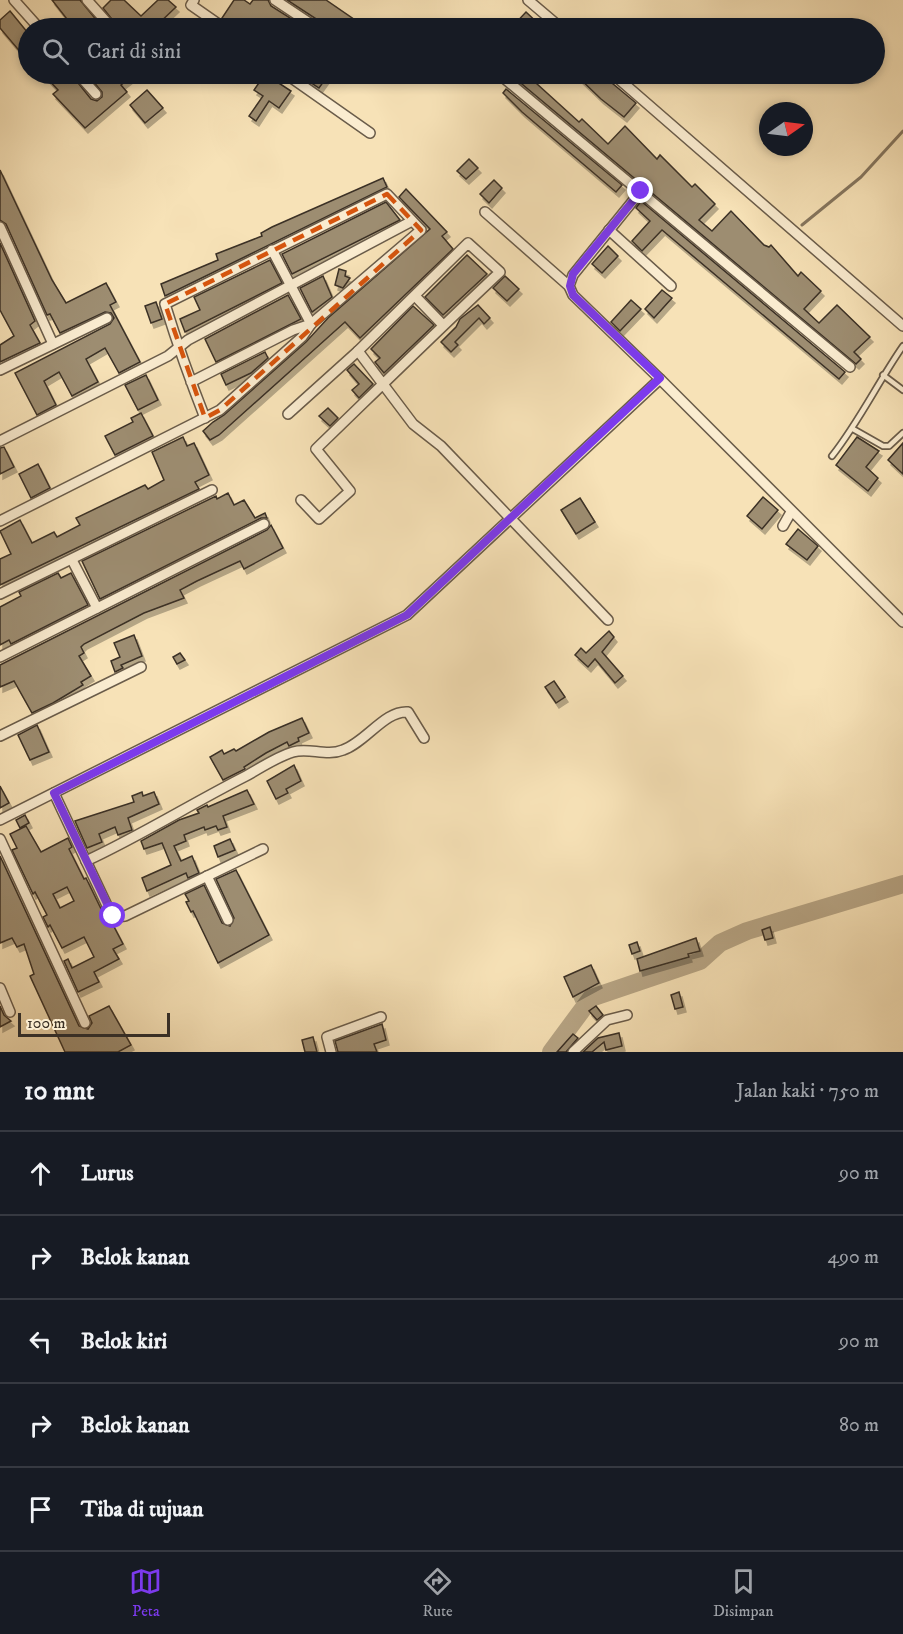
<!DOCTYPE html>
<html lang="id">
<meta charset="utf-8">
<style>
body{margin:0;font-family:"IM FELL DW Pica",serif;background:#242831;color:#f1f3f6}
.compass{position:absolute;left:759px;top:102px;width:54px;height:54px;border-radius:50%;background:#171b24;box-shadow:0 3px 9px #0003;rotate:76deg}
.scale{position:absolute;left:18px;bottom:15px;width:152px;box-sizing:border-box;padding-left:6px;border:3px solid #3b3025;border-top:0;font-size:16px;line-height:21px;white-space:nowrap;color:#3b3025;-webkit-text-stroke:4px #faecd0;paint-order:stroke}
.stop{position:absolute;width:18px;height:18px;margin:-14px;border:4px solid #7c3aed;border-radius:50%;background:#fff}
.stop.end{background:#7c3aed;border-color:#fff;box-shadow:0 2px 6px #0008}
.list{margin:0;padding:0;list-style:none}
h2{display:flex;justify-content:space-between;align-items:center;height:78px;margin:0;padding:0 24px;font-size:26px}
h2 small{font-size:20px;font-weight:400;color:#9ea1a6}
.list li{display:grid;grid-template-columns:39px 1fr auto;gap:18px;align-items:center;box-sizing:border-box;height:84px;padding:0 24px;border-top:2px solid #363941}
.list b{display:block;font-size:22px;white-space:nowrap}
.list em{font-size:20px;font-style:normal;color:#9ea1a6}
.icon{flex:none;width:33px;height:33px;fill:none;stroke:currentColor;stroke-width:2;stroke-linecap:round;stroke-linejoin:round}
.map{position:relative;flex:none;width:903px;height:1052px;overflow:hidden}
.search{position:absolute;background:#171b24;box-shadow:0 3px 9px #0003;left:18px;right:18px;top:18px;height:66px;display:flex;align-items:center;gap:15px;box-sizing:border-box;padding:0 21px;border-radius:33px;color:#9ea1a6;font-size:22px}
.sheet{height:498px;background:#171b24}
nav{display:flex;justify-content:space-around;align-items:center;box-sizing:border-box;height:84px;border-top:2px solid #363941;background:#171b24;font-size:16px;color:#9ea1a6}
nav a{display:grid;justify-items:center;gap:3px}
nav .on{color:#7c3aed}
.map>svg:first-child{display:block}
.lines{fill:none;stroke-linecap:round;stroke-linejoin:round}
.stream{stroke:#85765f;stroke-width:3}
.river{stroke:#b7a585;stroke-width:18}
.building{fill:#9d8d71;stroke:#3b3025;stroke-width:1.5;fill-rule:evenodd;filter:url(#shadow)}
.service-casing{stroke:#6a5c4a;stroke-width:8}
.minor-casing{stroke:#6a5c4a;stroke-width:12}
.service{stroke:#faecd0;stroke-width:4.5}
.minor{stroke:#faecd0;stroke-width:9}
.route{stroke:#7c3aed;stroke-width:8}
.marked{fill:none;stroke:#d7550e;stroke-width:4.5;stroke-dasharray:12 8;stroke-linejoin:round}
</style>
<div class="map">
<svg width="903" height="1052" viewBox="0 0 903 1052">
<defs>
<filter id="shadow"><feDropShadow dx="3" dy="5" stdDeviation="0" flood-color="#0004"/></filter>
</defs>
<rect width="100%" height="100%" fill="#f7e2b7"/>
<filter id="stains"><feTurbulence type="fractalNoise" baseFrequency=".00333" numOctaves="4"/><feColorMatrix values="0 0 0 0 .2 0 0 0 0 .09 0 0 0 0 .02 0 0 0 .5 -.17"/></filter>
<radialGradient id="worn" r=".72"><stop offset=".6" stop-color="#630" stop-opacity="0"/><stop offset="1" stop-color="#630" stop-opacity=".3"/></radialGradient>
<g class="lines">
<polyline class="stream" points="802,225 861,177 903,131"/>
<polyline class="river" points="551,1052 591,998 700,961 720,943 747,931 903,884"/>
</g>
<g class="building">
<polygon points="52,0 80,0 103,28 74,28"/>
<polygon points="111,0 124,0 141,16 158,0 168,0 176,7 154,28 119,28 103,8"/>
<polygon points="234,0 244,0 250,4 253,0 268,0 271,6 306,28 237,28 222,18"/>
<polygon points="287,0 326,0 355,20 348,28 324,28 321,22"/>
<polygon points="10,11 28,33 28,48 22,54 0,28 0,20"/>
<polygon points="526,12 543,28 511,28"/>
<polygon points="43,74 71,74 91,99 97,101 102,97 102,92 87,74 135,74 121,85 127,92 85,128 53,94 58,90"/>
<polygon points="265,74 291,91 279,108 269,101 256,121 249,116 263,96 254,90"/>
<polygon points="312,74 329,74 319,88 307,80"/>
<polygon points="510,74 526,74 579,122 582,119 608,144 625,126 657,159 660,155 692,187 695,184 715,204 699,220 712,231 731,211 764,245 769,247 771,245 798,276 801,272 821,291 804,309 819,323 837,305 870,337 854,352 861,359 856,364"/>
<polygon points="575,74 601,74 636,103 624,117 601,99"/>
<polygon points="506,89 622,185 616,192 522,112 503,93"/>
<polygon points="147,90 163,108 145,123 130,105"/>
<polygon points="469,159 478,168 466,179 457,171"/>
<polygon points="0,170 52,280 66,303 106,283 116,302 110,305 140,362 119,373 105,348 86,359 98,382 72,396 59,372 44,381 56,405 37,415 15,373 110,324 114,318 111,313 105,312 60,333 50,314 47,315 6,224 0,220"/>
<polygon points="383,178 387,187 165,296 161,284 218,260 216,254 262,236 261,233 272,227"/>
<polygon points="494,180 502,188 489,203 480,194"/>
<polygon points="406,189 447,232 442,236 453,249 360,338 345,322 219,435 210,440 203,431 213,422 224,415 306,342 328,318 430,229 399,197"/>
<polygon points="641,201 845,372 839,379 662,230 642,251 632,241 650,221 636,208"/>
<polygon points="386,202 400,220 292,274 282,254"/>
<polygon points="0,243 35,321 30,325 40,343 0,362 0,345 14,336 0,310"/>
<polygon points="608,246 618,256 602,273 592,264"/>
<polygon points="467,255 487,274 443,315 425,297"/>
<polygon points="270,260 282,283 185,332 180,319 200,310 194,297"/>
<polygon points="339,269 346,271 345,276 350,278 343,288 335,285"/>
<polygon points="323,276 332,297 312,312 300,288"/>
<polygon points="505,276 519,289 507,301 493,288"/>
<polygon points="662,290 672,298 654,318 645,309"/>
<polygon points="288,295 301,319 216,362 205,339"/>
<polygon points="631,300 641,309 620,331 611,322"/>
<polygon points="156,302 162,319 151,323 145,306"/>
<polygon points="478,305 490,318 484,324 479,318 455,342 458,345 451,352 441,342 456,327 460,319"/>
<polygon points="413,306 434,325 384,373 375,362 380,358 371,349"/>
<polygon points="265,352 268,358 251,373 226,385 221,374"/>
<polygon points="354,364 373,384 359,398 352,390 359,384 347,370"/>
<polygon points="146,375 158,400 138,410 125,385"/>
<polygon points="328,408 338,418 330,426 319,416"/>
<polygon points="141,413 153,436 115,455 105,436 133,422 131,418"/>
<polygon points="183,437 187,446 194,443 209,475 195,482 199,489 0,585 0,559 11,554 0,531 20,520 32,543 54,532 57,537 80,525 76,518 145,485 148,489 164,480 152,452"/>
<polygon points="857,437 879,451 866,467 878,478 868,491 836,465"/>
<polygon points="903,443 903,474 888,460"/>
<polygon points="4,447 14,467 0,474 0,448"/>
<polygon points="38,464 50,488 31,498 19,474"/>
<polygon points="228,493 234,505 244,500 255,518 265,513 267,518 261,518 100,599 82,561 216,496 217,499"/>
<polygon points="763,497 778,510 762,529 747,516"/>
<polygon points="580,498 595,522 576,534 561,510"/>
<polygon points="271,525 283,548 244,569 240,561 197,581 180,590 184,598 144,613 84,644 81,647 84,653 79,656 91,676 81,682 83,685 53,703 32,713 14,681 0,687 0,665 267,530"/>
<polygon points="798,529 818,546 807,560 786,544"/>
<polygon points="58,573 61,578 71,573 88,605 11,644 9,640 0,645 0,607 21,596 19,592"/>
<polygon points="609,631 614,637 602,652 623,676 615,683 595,659 588,667 575,655 581,648 586,653"/>
<polygon points="134,635 142,656 121,665 123,668 115,672 111,661 120,657 114,643"/>
<polygon points="180,653 185,660 177,664 173,657"/>
<polygon points="554,681 565,697 556,703 545,687"/>
<polygon points="302,718 309,733 298,738 299,741 289,746 287,742 266,753 244,767 245,769 223,780 210,757 222,750 224,754 234,749 236,751 269,732"/>
<polygon points="37,725 49,752 30,760 18,735"/>
<polygon points="294,765 301,781 286,789 288,793 276,799 267,781"/>
<polygon points="0,786 9,803 0,808"/>
<polygon points="247,790 254,804 223,816 227,827 218,830 216,826 205,830 204,827 184,835 186,841 174,846 181,861 192,856 199,873 188,878 186,873 147,891 142,878 171,865 162,843 144,849 141,841 179,820 199,813 197,810 207,805 208,807"/>
<polygon points="142,792 143,796 154,792 159,804 128,818 132,830 118,835 115,827 99,834 102,842 87,848 75,821 134,802 132,796"/>
<polygon points="25,815 29,823 20,828 16,820"/>
<path d="M26 826 41 852 68 838 72 847 69 849 84 879 86 878 105 917 112 923 123 944 113 949 119 959 94 972 99 982 78 992 64 961 68 959 72 968 94 957 84 937 62 948 50 925 48 927 43 917 47 915 35 892 33 894 12 850 17 848 10 834ZM67 887 74 901 60 908 53 894Z"/>
<polygon points="230,839 235,850 218,857 214,846"/>
<polygon points="0,856 79,1026 88,1029 92,1023 89,1016 109,1006 131,1045 118,1052 65,1052 30,976 34,974 24,944 17,947 12,938 0,943"/>
<polygon points="236,870 269,935 218,963 193,911 191,912 186,902 189,901 185,894 204,885 222,923 230,926 234,918 216,879"/>
<polygon points="770,927 773,938 765,940 762,930"/>
<polygon points="696,938 700,951 688,954 689,957 640,971 637,959"/>
<polygon points="637,942 640,951 632,954 629,945"/>
<polygon points="591,965 599,983 573,997 564,977"/>
<polygon points="679,992 683,1007 675,1009 671,995"/>
<polygon points="0,1006 4,1015 11,1021 0,1027"/>
<polygon points="596,1006 603,1015 597,1020 589,1011"/>
<polygon points="382,1024 386,1040 374,1044 377,1052 338,1052 335,1041"/>
<polygon points="619,1033 622,1046 606,1050 604,1042 592,1052 583,1052 598,1038"/>
<polygon points="573,1034 578,1038 566,1052 557,1052"/>
<polygon points="313,1037 317,1052 305,1052 302,1040"/>
</g>
<g class="lines">
<g class="service-casing">
<g id="service">
<polyline points="883,375 903,390"/>
<polyline points="853,429 883,446 889,446 903,433"/>
<path d="M832 456C859 422 878 382 903 346"/>
</g>
</g>
<g class="minor-casing">
<g id="minor">
<polyline points="14,0 39,28"/>
<polyline points="87,0 112,28"/>
<polyline points="194,0 191,5 224,28"/>
<polyline points="275,0 317,28"/>
<polyline points="528,0 561,28"/>
<polyline points="78,74 96,94"/>
<polyline points="286,74 370,133"/>
<polyline points="499,74 850,367"/>
<polyline points="613,74 903,326"/>
<polyline points="641,191 573,275 569,286 573,295 660,379"/>
<polyline points="485,212 569,286"/>
<polyline points="0,227 53,344"/>
<polyline points="609,230 671,286"/>
<polyline points="415,296 443,325"/>
<polyline points="0,370 107,318"/>
<path d="M191 382 293 330 311 324 421 230 387 194 165 304C177 343 190 380 205 418"/>
<polyline points="288,414 358,351"/>
<polyline points="0,441 168,356 188,340 412,221"/>
<path d="M301 500 319 519 350 491 316 449C377 390 438 330 500 272L468 243 358 351 413 424 441 446 608 620"/>
<polyline points="0,521 220,410 302,337 311,324 272,250"/>
<polyline points="783,526 791,512"/>
<polyline points="72,560 97,608"/>
<polyline points="0,594 212,490"/>
<polyline points="0,657 264,524"/>
<polyline points="0,736 141,667"/>
<polyline points="54,793 111,914 116,917 125,916 263,849"/>
<polyline points="0,820 407,615 660,379 903,622"/>
<polyline points="0,839 85,1023"/>
<path d="M86 861C140 836 191 804 244 777 259 769 276 757 293 752 309 747 326 757 343 750 366 742 385 710 408 712L424 738"/>
<polyline points="207,876 228,920"/>
<polyline points="0,988 10,1012"/>
<polyline points="331,1052 327,1037 381,1017"/>
<polyline points="573,1052 607,1020 627,1015"/>
</g>
</g>
<use href="#service" class="service"/>
<use href="#minor" class="minor"/>
</g>
<g class="lines">
<polyline class="route" points="113,916 54,793 407,615 660,378 573,295 570,286 573,274 641,191"/>
</g>
<path class="marked" d="M387 194 421 230 220 410 205 418 165 304Z"/>
<rect width="100%" height="100%" filter="url(#stains)"/>
<rect width="100%" height="100%" fill="url(#worn)"/>
</svg>
<svg class="compass" viewBox="-18 -18 36 36"><path d="M0-13l5 13h-10z" fill="#e53935"/><path d="M0 13l5-13h-10z" fill="#9ea1a6"/></svg>
<div class="scale">100 m</div>
<div class="stop" style="left:113px;top:916px"></div>
<div class="stop end" style="left:641px;top:191px"></div>
<div class="search"><svg class="icon" aria-label="search" viewBox="0 0 24 24"><circle cx="10" cy="10" r="6"/><path d="M15 15l6 6"/></svg>Cari di sini</div>
</div>
<section class="sheet">
<h2>10 mnt<small>Jalan kaki · 750 m</small></h2>
<ul class="list">
<li><svg class="icon" aria-label="ahead" viewBox="0 0 24 24"><path d="M12 20V5M6 11l6-6 6 6"/></svg><div><b>Lurus</b></div><em>90 m</em></li>
<li><svg class="icon" aria-label="right" viewBox="0 0 24 24"><path d="M7 20v-9h11M14 6l5 5-5 5"/></svg><div><b>Belok kanan</b></div><em>490 m</em></li>
<li><svg class="icon" aria-label="left" viewBox="0 0 24 24"><path d="M17 20v-9H6M10 6l-5 5 5 5"/></svg><div><b>Belok kiri</b></div><em>90 m</em></li>
<li><svg class="icon" aria-label="right" viewBox="0 0 24 24"><path d="M7 20v-9h11M14 6l5 5-5 5"/></svg><div><b>Belok kanan</b></div><em>80 m</em></li>
<li><svg class="icon" aria-label="arrive" viewBox="0 0 24 24"><path d="M6 21V4h12l-3 4 3 4H6"/></svg><div><b>Tiba di tujuan</b></div></li>
</ul>
</section>
<nav>
<a class="on"><svg class="icon" aria-label="map" viewBox="0 0 24 24"><path d="M3 6l6-2 6 2 6-2v14l-6 2-6-2-6 2zM9 4v14M15 6v14"/></svg>Peta</a>
<a><svg class="icon" aria-label="directions" viewBox="0 0 24 24"><path d="M12 3l9 9-9 9-9-9zM9 14v-3h6M13 9l2 2-2 2"/></svg>Rute</a>
<a><svg class="icon" aria-label="saved" viewBox="0 0 24 24"><path d="M7 4h10v16l-5-4-5 4z"/></svg>Disimpan</a>
</nav>
